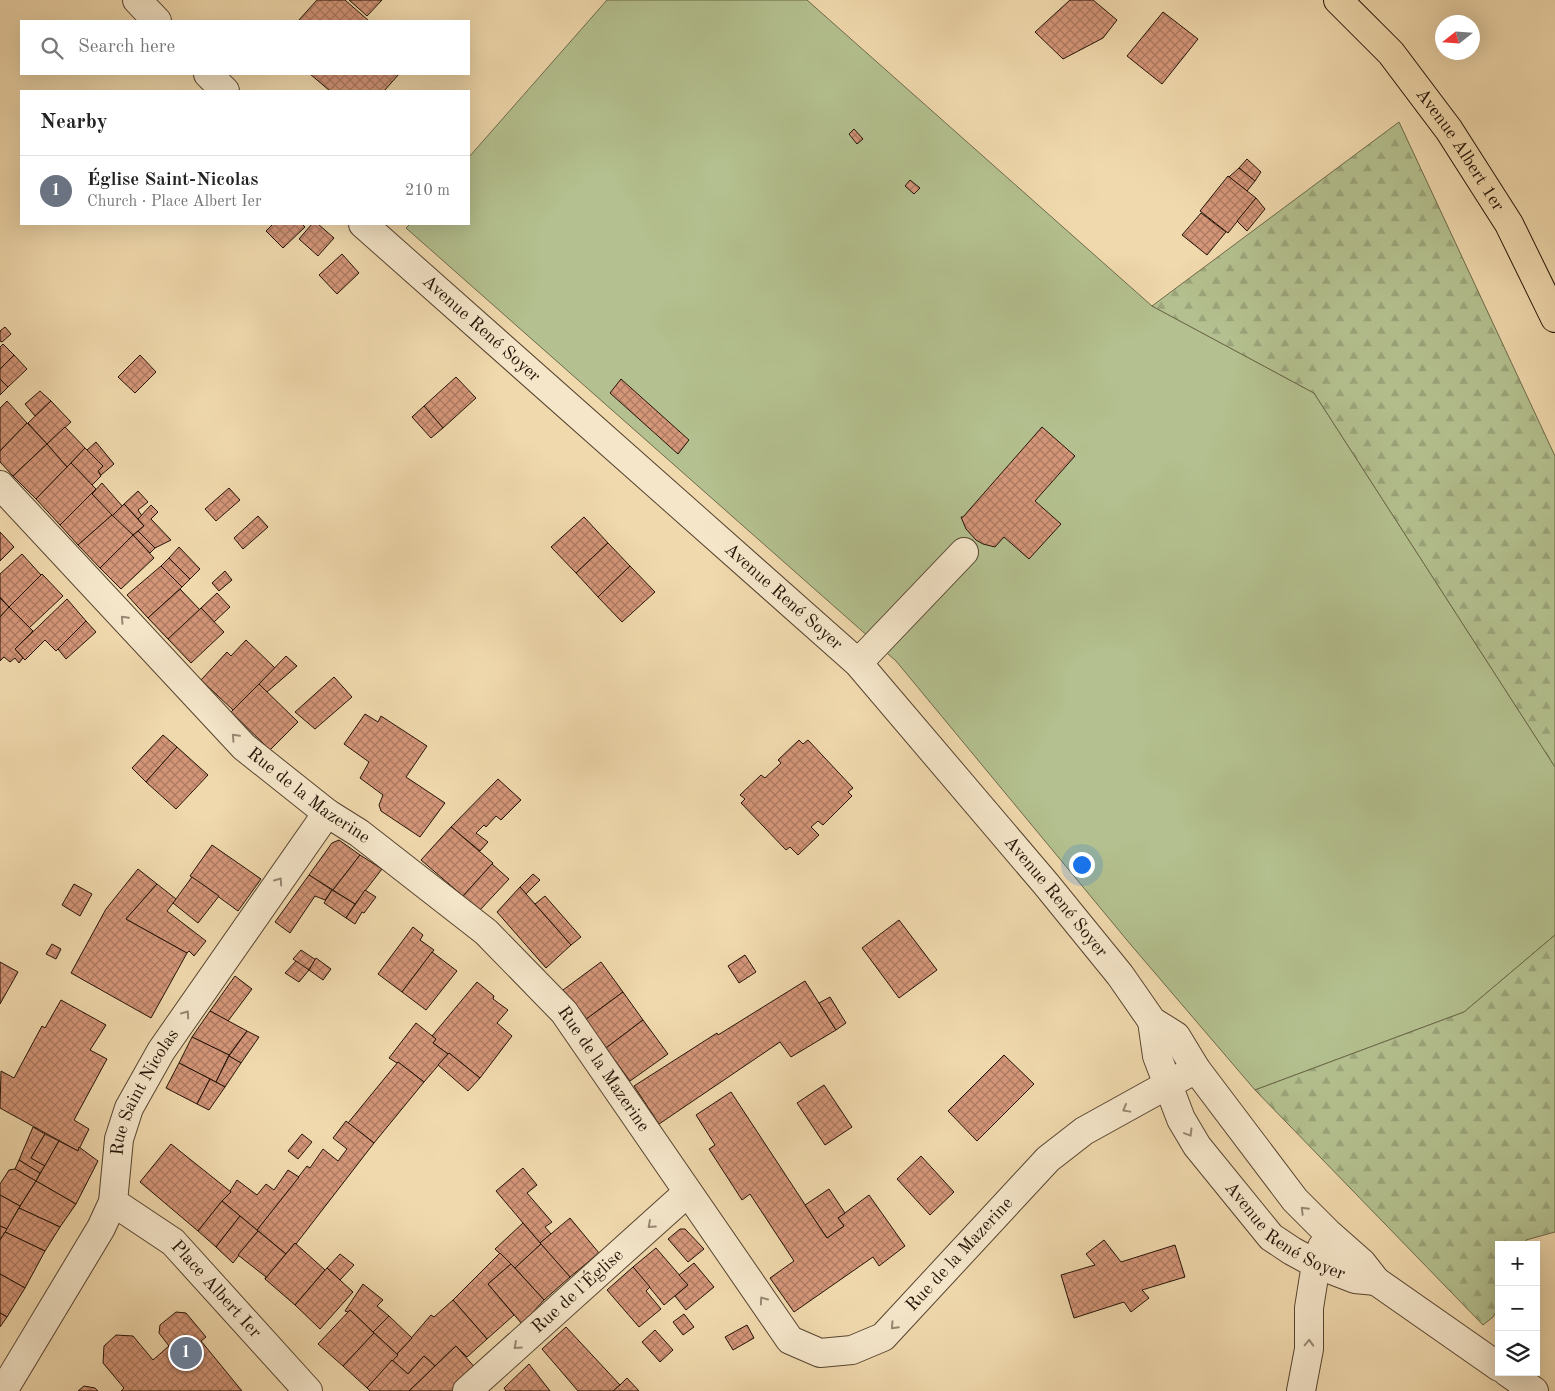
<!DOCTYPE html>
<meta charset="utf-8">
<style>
body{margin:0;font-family:"Old Standard TT",serif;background:#f6f6f6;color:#222}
.controls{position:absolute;right:15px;bottom:15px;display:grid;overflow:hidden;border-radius:0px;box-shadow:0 5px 20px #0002}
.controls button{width:45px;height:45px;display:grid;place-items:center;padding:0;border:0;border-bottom:1px solid #e0e0e0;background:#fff;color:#222;font:25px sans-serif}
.compass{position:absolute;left:1435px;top:15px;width:45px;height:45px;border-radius:50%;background:#fff;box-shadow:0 5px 20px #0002;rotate:253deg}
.you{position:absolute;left:1081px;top:864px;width:18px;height:18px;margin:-12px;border:4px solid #fff;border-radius:50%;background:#1a73e8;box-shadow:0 0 0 8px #1a73e833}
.badge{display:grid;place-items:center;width:32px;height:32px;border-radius:50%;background:#111827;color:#fff;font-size:16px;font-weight:700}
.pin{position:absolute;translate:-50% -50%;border:2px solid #fff;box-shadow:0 1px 5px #0006}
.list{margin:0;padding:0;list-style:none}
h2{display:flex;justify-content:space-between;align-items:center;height:65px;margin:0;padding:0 20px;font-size:21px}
h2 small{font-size:16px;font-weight:400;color:#767676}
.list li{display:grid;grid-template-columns:32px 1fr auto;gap:15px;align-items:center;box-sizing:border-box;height:70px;padding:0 20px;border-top:1px solid #e0e0e0}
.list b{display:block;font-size:19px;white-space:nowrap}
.list p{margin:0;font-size:16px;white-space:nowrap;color:#767676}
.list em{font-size:16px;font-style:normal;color:#767676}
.icon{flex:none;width:28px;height:28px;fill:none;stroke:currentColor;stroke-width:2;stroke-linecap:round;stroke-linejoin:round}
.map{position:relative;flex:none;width:1555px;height:1391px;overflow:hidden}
.search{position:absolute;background:#fff;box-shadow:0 5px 20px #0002;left:20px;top:20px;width:450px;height:55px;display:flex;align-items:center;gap:12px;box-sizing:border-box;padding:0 18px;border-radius:0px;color:#767676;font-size:19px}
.panel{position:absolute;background:#fff;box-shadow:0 5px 20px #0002;left:20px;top:90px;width:450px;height:135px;border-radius:0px}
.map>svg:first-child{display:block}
.green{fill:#b4c08f;stroke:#6c6a4a}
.forest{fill:url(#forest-firs);stroke:#6c6a4a}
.building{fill:url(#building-cross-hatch);stroke:#241306}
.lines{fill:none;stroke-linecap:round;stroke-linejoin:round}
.minor-casing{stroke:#574430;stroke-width:30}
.major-casing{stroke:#241306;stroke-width:30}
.minor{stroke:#f5e6ca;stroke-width:28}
.major{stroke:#f0d9ad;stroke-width:28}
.oneway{stroke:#978772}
.labels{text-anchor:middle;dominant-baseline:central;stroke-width:4.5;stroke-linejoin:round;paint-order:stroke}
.street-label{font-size:18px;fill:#241306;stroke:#f5e6ca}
</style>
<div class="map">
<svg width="1555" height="1391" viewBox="0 0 1555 1391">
<defs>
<pattern id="forest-firs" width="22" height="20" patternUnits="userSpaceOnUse" patternTransform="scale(1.25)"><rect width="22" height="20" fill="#b4c08f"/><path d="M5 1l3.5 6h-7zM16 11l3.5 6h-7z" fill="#9ba47a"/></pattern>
<pattern id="building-cross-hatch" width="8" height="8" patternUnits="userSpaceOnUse" patternTransform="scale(1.25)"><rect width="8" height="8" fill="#d49679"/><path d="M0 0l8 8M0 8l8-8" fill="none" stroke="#ac7961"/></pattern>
</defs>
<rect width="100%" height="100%" fill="#f0d9ad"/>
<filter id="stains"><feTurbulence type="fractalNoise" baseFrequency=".004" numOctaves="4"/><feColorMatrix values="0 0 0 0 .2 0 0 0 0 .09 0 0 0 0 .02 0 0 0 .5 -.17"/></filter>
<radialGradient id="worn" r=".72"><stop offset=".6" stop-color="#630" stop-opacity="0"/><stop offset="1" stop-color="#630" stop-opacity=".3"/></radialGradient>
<polygon class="green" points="607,0 807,0 1152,306 1314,393 1555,767 1555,935 1464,1012 1255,1090 1131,945 896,661 406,228 410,224 469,224 469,157"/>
<g class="forest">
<polygon points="1399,122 1555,456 1555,767 1314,393 1152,306"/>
<polygon points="1555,935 1555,1232 1526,1240 1527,1245 1499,1245 1499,1307 1493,1317 1483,1325 1255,1090 1464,1012"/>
</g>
<g class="building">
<polygon points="317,0 345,0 369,21 298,21"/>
<polygon points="349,0 382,0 367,16"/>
<polygon points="1070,0 1093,0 1117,20 1103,38 1063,59 1035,32"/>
<polygon points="1163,12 1198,39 1162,84 1127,56"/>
<polygon points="310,74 399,74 384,91 330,91"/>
<polygon points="854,129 863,139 857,144 849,134"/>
<polygon points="1247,159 1261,172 1255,181 1239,168"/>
<polygon points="1239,168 1255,181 1247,191 1229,177"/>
<polygon points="1228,176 1256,198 1228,233 1200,211"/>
<polygon points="910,180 920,188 914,194 905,186"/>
<polygon points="1256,198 1265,209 1247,231 1237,221"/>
<polygon points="1201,213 1226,232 1207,255 1182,235"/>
<polygon points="273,224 302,224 305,227 283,248 266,231"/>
<polygon points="312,224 318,224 334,238 318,256 299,239"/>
<polygon points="342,254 359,273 337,294 319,275"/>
<polygon points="5,327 11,334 2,342 0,341 0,331"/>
<polygon points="3,344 14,355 0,369 0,347"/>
<polygon points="14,355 27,369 8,387 0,379 0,369"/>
<polygon points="140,355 156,372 135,393 118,377"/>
<polygon points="456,377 476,398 443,428 424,406"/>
<polygon points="0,379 8,387 0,395"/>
<polygon points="621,379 689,440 678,454 610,393"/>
<polygon points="40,391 51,401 35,416 25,404"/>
<polygon points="7,401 27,423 0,451 0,408"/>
<polygon points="51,401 71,422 47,444 28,423"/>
<polygon points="424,406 443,428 431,438 412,417"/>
<polygon points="27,423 47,444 13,476 0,462 0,451"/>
<polygon points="65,427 85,448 67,467 47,444"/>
<polygon points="1042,427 1075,456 1035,501 1061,524 1029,559 1004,537 995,547 983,544 976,540 966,529 961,517 963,517"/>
<polygon points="96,442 114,464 101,475 98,471 103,466 87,450"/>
<polygon points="47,444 67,467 36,499 13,476"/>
<polygon points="85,448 103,466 98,471 101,476 92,485 71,463"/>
<polygon points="71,463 96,489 60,525 36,499"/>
<polygon points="102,483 123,507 112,516 92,494"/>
<polygon points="229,488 240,500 216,521 205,509"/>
<polygon points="96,489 92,494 112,515 78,545 60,525"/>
<polygon points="138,491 148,502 138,510 142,516 138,519 124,504"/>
<polygon points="124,504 144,526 133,535 112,516"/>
<polygon points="151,505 158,512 151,519 171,540 155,548 138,531 144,526 138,519"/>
<polygon points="112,515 133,535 100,568 78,545"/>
<polygon points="258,516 268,527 243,549 234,538"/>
<polygon points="584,517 608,543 576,573 551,547"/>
<polygon points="138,531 155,548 150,553 133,535"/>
<polygon points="0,532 14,547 0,561"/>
<polygon points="133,535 154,558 121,589 100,568"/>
<polygon points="608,543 630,566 598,597 576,573"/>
<polygon points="179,547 200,569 190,579 169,558"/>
<polygon points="22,554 41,575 9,607 0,597 0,574"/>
<polygon points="169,558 190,579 182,587 161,566"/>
<polygon points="161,566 182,587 148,618 127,595"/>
<polygon points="630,566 655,592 622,622 598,597"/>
<polygon points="225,571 232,580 219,591 212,583"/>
<polygon points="42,574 63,596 29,628 9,607"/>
<polygon points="180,589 200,610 168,639 148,618"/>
<polygon points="217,593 230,607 214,622 201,608"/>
<polygon points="0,598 9,607 0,617"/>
<polygon points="67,599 86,621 56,651 45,640 25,660 15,649"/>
<polygon points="9,607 33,631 15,649 23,658 19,663 15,658 10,662 4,657 0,661 0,617"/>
<polygon points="201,608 224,632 191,663 168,639"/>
<polygon points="86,621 96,632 66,659 58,649"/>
<polygon points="246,640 275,668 233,710 201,680 227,652 231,656"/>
<polygon points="286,656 297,666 267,692 259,684"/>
<polygon points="334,677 352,697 315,729 295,712"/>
<polygon points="259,684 298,722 270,750 231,712"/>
<polygon points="365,714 378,722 381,716 427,746 406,777 445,803 420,837 381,811 379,805 383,795 360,778 369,762 344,744"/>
<polygon points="163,735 177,747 146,782 132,768"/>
<polygon points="799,740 803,744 808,740 853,788 848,792 852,796 823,825 818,821 811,827 819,835 798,855 790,847 786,850 741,803 745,799 740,795 761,775 765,778 781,763 778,760"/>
<polygon points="177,747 208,775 176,809 146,782"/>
<polygon points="498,779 521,800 501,820 496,816 486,827 484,825 476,833 488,842 480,851 451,827"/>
<polygon points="451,827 493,863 463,896 421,860"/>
<polygon points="339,840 360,855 333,890 309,875 332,843"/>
<polygon points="212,845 261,879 238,911 190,876"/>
<polygon points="360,855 382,869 355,904 333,890"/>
<polygon points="492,864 509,879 480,910 463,896"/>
<polygon points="138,869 157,884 126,919 187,953 151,1018 71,973 106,909"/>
<polygon points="533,874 540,880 526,894 520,887"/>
<polygon points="309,875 332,890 325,900 315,896 290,933 275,922"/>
<polygon points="192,877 219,896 198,923 173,903"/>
<polygon points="74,884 92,894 80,916 62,905"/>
<polygon points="157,884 176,899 167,911 206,941 194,956 189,951 187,953 126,919"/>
<polygon points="520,887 571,945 546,968 497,912"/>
<polygon points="332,890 355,904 346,918 324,903"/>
<polygon points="365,890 376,897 364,913 362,912 355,924 346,918"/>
<polygon points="545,896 581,937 571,945 535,904"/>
<polygon points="899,920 937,970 899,998 862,948"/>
<polygon points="413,927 423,935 420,940 434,950 402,992 378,974"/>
<polygon points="52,944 61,949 56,959 46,954"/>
<polygon points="301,950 316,960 308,970 293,959"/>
<polygon points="432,952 457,971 426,1010 402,992"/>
<polygon points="745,955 756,972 739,983 728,966"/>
<polygon points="316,958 331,969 323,980 309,970"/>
<polygon points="296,961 309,970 299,982 285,973"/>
<polygon points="0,962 18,972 0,1004"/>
<polygon points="601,962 623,992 585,1020 563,990"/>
<polygon points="235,976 252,989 228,1021 210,1011"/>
<polygon points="805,981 836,1030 791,1057 780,1042 659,1124 634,1086 717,1033 718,1035"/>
<polygon points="477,982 494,996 493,999 508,1010 497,1023 512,1036 480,1078 449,1053 448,1054 433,1043 436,1039 432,1036"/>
<polygon points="623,992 643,1020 606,1048 585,1020"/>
<polygon points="830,997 846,1023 836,1030 819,1003"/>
<polygon points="61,1000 106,1025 90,1050 107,1059 74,1120 89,1129 78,1151 0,1108 1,1071 14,1078 42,1026 45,1028"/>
<polygon points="210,1011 247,1031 229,1055 192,1037"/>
<polygon points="643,1020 668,1054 630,1081 606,1048"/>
<polygon points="416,1023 436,1039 433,1043 448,1054 424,1082 398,1062 397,1063 389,1058"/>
<polygon points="247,1031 259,1037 241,1063 229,1056"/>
<polygon points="192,1037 229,1055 216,1082 179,1063"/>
<polygon points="449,1053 480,1078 468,1091 438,1065"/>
<polygon points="1004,1055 1034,1084 977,1141 948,1111"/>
<polygon points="229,1056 241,1063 225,1087 216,1082"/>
<polygon points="398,1062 424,1082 374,1143 348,1123"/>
<polygon points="179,1063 210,1079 197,1104 166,1088"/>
<polygon points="210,1079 225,1087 209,1110 197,1104"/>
<polygon points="824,1085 852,1127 825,1145 797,1103"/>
<polygon points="731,1092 827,1238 844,1226 838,1218 869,1195 905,1246 879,1266 873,1257 794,1312 770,1278 794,1261 750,1194 742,1200 709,1149 715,1145 696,1115"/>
<polygon points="346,1121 374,1143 296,1244 295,1243 286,1254 257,1230 307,1166 310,1168 323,1149 338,1161 347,1149 333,1138"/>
<polygon points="33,1127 45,1134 31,1158 45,1166 40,1173 19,1160"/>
<polygon points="45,1134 59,1141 45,1166 31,1158"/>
<polygon points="302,1134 312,1142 298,1159 288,1151"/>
<polygon points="59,1141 78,1151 79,1147 98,1161 76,1204 36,1181"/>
<polygon points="171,1144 231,1192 222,1201 198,1231 140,1182"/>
<polygon points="921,1156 954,1192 930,1215 897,1179"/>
<polygon points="19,1160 40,1173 36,1181 15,1169"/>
<polygon points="523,1168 537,1185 527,1193 552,1222 545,1227 551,1234 540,1243 496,1191"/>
<polygon points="15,1169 36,1181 20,1206 0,1195 0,1184 9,1170"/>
<polygon points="288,1170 299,1177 257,1230 222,1201 231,1192 230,1191 237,1180 257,1195 266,1184 274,1190"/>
<polygon points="36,1181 76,1204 60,1227 19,1208"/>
<polygon points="829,1189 845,1213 838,1218 844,1226 827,1238 805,1205"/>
<polygon points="0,1195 20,1206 7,1229 0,1226"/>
<polygon points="222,1201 240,1216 216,1247 198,1231"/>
<polygon points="19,1208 60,1227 45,1251 5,1232"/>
<polygon points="240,1216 258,1231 233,1263 216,1247"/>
<polygon points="570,1218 599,1253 570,1277 540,1243"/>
<polygon points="523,1223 541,1244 515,1268 495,1249"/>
<polygon points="0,1226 7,1229 0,1240"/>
<polygon points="680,1229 685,1229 704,1249 688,1262 668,1239"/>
<polygon points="258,1231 286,1254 265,1279 266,1277 238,1255"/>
<polygon points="5,1232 45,1251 25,1288 0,1274 0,1240"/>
<polygon points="1104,1240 1121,1262 1175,1245 1185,1277 1142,1290 1149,1298 1131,1312 1124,1302 1074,1318 1061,1275 1095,1265 1086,1254"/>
<polygon points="295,1243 325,1270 295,1305 265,1279"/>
<polygon points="541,1244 570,1277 544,1300 515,1268"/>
<polygon points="656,1248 688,1285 664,1305 633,1267"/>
<polygon points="500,1253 511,1264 488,1284 514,1315 487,1339 453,1300"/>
<polygon points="340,1254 354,1265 340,1280 327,1268"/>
<polygon points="694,1263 714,1287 686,1310 675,1296 688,1285 679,1275"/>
<polygon points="511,1264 544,1300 522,1324 488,1284"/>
<polygon points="633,1267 650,1287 646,1291 661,1309 639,1327 607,1290"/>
<polygon points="327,1268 353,1292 320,1329 295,1305"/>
<polygon points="0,1274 25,1288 7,1317 0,1313"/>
<polygon points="363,1284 383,1300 377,1306 389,1316 373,1332 350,1310 348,1312 345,1311"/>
<polygon points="453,1300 487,1339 467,1357 456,1346 435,1366 424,1356 408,1374 392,1360 431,1315 434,1317"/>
<polygon points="350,1310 374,1333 343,1366 318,1344"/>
<polygon points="176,1312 186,1313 206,1337 201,1341 242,1391 121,1391 124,1388 103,1363 104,1346 116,1335 133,1336 153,1360 169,1346 159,1333 160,1325"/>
<polygon points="0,1313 7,1317 0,1327"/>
<polygon points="684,1314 694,1327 683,1335 673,1322"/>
<polygon points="389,1316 412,1338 397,1354 373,1332"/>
<polygon points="747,1325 754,1338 733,1350 725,1337"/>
<polygon points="566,1327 620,1385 613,1391 578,1391 542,1349"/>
<polygon points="655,1330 673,1350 660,1362 642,1342"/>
<polygon points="374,1333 398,1355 367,1388 343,1366"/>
<polygon points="456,1346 477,1370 453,1391 409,1391"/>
<polygon points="424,1356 435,1366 409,1391 370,1391 367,1388 392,1360 408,1374"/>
<polygon points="529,1364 550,1391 506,1391 504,1388"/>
<polygon points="627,1378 639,1391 613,1391 620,1385"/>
<polygon points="84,1386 95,1388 98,1391 78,1391"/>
</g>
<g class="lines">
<g class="minor-casing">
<g id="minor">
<polyline points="137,0 157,21"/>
<polyline points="208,74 225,91"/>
<path id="s1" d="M363 224 858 663 1046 884 1120 975 1152 1021 1176 1036 1196 1069 1295 1200 1328 1233 1362 1263 1376 1281 1499 1367"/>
<path id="s2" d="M0 485 244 747 327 813 359 833 486 932 564 1012 790 1340 820 1353 852 1350 883 1337 1048 1159 1084 1131 1196 1069"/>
<polyline points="858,663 964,552"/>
<path id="s3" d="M1152 1021 1157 1056 1181 1119 1197 1146 1271 1237 1292 1251 1316 1264 1355 1279 1376 1281"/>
<path id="s4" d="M113 1202 173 1242 308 1391"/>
<polyline points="1507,1372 1534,1391"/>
<path id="s5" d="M3 1391 101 1228 113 1202 119 1139 129 1108 161 1051 327 813"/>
<path id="s6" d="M467 1391 687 1193"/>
<polyline points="1301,1391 1309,1349 1309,1308 1316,1264 1322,1247"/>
</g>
</g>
<g class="major-casing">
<g id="major">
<path id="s7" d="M1338 0 1391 53 1449 130 1509 224 1555 318"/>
</g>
</g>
<use href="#minor" class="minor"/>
<use href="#major" class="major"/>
</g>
<defs><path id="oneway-chevron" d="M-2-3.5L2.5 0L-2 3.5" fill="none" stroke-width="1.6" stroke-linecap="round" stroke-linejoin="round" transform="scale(1.25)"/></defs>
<g class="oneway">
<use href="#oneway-chevron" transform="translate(124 619) rotate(-133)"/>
<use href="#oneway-chevron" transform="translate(235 737) rotate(-133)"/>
<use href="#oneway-chevron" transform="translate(279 881) rotate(-55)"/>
<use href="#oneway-chevron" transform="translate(186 1014) rotate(-55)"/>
<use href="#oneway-chevron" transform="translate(1126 1109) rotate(151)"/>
<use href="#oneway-chevron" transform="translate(1189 1133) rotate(59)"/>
<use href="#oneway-chevron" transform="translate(1304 1210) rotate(-135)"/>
<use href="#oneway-chevron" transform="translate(651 1225) rotate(138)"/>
<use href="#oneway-chevron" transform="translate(763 1300) rotate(-125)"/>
<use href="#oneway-chevron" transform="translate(894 1326) rotate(133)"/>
<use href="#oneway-chevron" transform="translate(1309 1343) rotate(-88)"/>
<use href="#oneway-chevron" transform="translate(517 1346) rotate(138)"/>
</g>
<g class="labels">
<g class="street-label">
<text stroke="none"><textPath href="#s7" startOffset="194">Avenue Albert 1er</textPath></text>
<text stroke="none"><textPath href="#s1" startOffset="158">Avenue René Soyer</textPath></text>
<text stroke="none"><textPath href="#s1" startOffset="562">Avenue René Soyer</textPath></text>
<text stroke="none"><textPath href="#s2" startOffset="439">Rue de la Mazerine</textPath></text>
<text stroke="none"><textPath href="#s1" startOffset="968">Avenue René Soyer</textPath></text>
<text stroke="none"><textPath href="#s2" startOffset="844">Rue de la Mazerine</textPath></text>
<text stroke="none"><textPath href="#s5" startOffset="335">Rue Saint Nicolas</textPath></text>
<text stroke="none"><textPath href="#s3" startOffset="259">Avenue René Soyer</textPath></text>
<text stroke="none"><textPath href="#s2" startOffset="1384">Rue de la Mazerine</textPath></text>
<text stroke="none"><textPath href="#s4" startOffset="136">Place Albert Ier</textPath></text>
<text stroke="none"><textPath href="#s6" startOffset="149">Rue de l'Église</textPath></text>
</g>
</g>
<rect width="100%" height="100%" filter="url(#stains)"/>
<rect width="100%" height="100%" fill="url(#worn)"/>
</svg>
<div class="controls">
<button>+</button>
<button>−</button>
<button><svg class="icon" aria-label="layers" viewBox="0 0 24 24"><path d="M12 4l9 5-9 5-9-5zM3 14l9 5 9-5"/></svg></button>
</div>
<svg class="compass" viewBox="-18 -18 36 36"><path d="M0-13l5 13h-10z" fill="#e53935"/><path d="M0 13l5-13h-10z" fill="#767676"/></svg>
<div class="you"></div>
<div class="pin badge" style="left:186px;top:1353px;background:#6b7280">1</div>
<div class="search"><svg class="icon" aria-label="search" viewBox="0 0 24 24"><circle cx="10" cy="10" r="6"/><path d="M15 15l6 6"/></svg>Search here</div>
<section class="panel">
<h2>Nearby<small></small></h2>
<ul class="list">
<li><span class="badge" style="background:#6b7280">1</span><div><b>Église Saint-Nicolas</b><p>Church · Place Albert Ier</p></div><em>210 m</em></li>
</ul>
</section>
</div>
